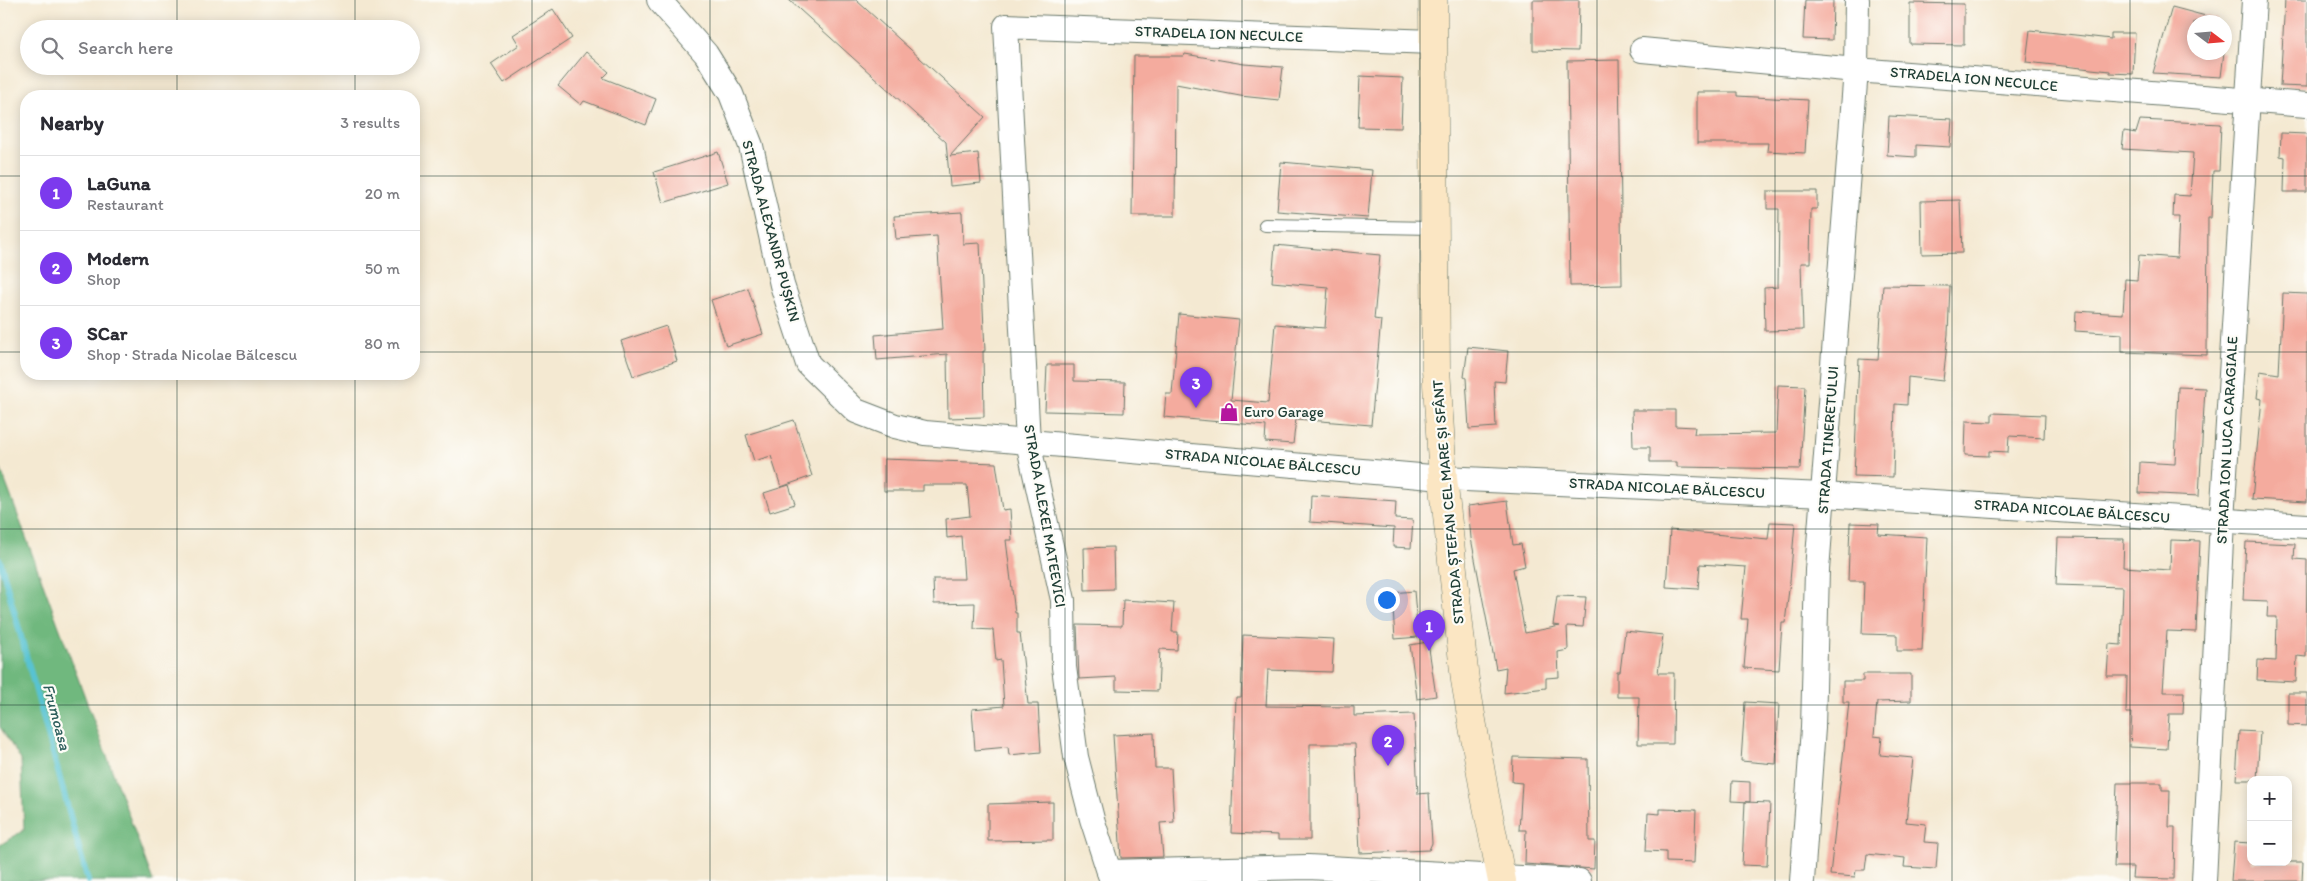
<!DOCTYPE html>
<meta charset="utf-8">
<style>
body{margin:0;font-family:Itim,sans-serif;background:#f7f7f7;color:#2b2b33}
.controls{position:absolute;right:15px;bottom:15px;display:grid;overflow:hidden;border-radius:10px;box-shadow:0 2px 12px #0003}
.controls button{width:45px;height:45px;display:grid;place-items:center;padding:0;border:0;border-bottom:1px solid #e1e1e2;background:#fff;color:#2b2b33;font:25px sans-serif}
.compass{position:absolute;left:2187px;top:15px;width:45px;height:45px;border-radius:50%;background:#fff;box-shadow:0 2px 12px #0003;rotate:106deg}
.you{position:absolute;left:1386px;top:599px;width:18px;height:18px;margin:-12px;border:4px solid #fff;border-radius:50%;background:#1a73e8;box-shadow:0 0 0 8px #1a73e833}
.badge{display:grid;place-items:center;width:32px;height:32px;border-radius:50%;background:#7c3aed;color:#fff;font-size:16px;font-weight:700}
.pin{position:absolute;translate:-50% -41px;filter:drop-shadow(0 1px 2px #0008)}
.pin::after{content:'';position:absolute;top:26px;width:18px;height:15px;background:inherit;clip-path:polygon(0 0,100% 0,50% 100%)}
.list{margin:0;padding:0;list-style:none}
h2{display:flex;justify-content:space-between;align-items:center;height:65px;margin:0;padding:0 20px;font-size:21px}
h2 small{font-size:16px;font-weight:400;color:#7c7c81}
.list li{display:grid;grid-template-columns:32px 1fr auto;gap:15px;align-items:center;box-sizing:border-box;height:75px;padding:0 20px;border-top:1px solid #e1e1e2}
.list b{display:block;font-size:19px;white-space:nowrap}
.list p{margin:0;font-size:16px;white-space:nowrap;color:#7c7c81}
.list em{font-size:16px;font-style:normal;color:#7c7c81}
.icon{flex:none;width:28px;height:28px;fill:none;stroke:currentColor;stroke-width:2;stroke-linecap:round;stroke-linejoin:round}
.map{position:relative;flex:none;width:2307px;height:881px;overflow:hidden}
.search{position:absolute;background:#fff;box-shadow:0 2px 12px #0003;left:20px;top:20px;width:400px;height:55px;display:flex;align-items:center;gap:12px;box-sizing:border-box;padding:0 18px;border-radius:28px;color:#7c7c81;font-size:19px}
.panel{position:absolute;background:#fff;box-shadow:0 2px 12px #0003;left:20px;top:90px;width:400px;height:290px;border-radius:20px}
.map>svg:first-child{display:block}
.forest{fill:#6fb87e;stroke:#477a59}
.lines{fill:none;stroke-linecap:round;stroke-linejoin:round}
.stream{stroke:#58c3d2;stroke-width:6}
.building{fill:#f4ab9e}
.service-casing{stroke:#6a796b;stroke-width:14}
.minor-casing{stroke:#6a796b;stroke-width:26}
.secondary-casing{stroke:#6a796b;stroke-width:29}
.service{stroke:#fff;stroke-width:12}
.minor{stroke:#fff;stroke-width:24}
.secondary{stroke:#fbe6c3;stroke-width:28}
.grid{fill:none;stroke:#1f3d34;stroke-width:1;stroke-opacity:0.55}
.labels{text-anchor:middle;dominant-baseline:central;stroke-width:4.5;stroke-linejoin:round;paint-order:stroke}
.street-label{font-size:15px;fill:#1f3d34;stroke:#fdfcf7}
.poi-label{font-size:15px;fill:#1f3d34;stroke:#fdfcf7;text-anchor:start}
.water-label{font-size:16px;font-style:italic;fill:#2d5e5c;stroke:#fdfcf7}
</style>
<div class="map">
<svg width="2307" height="881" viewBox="0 0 2307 881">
<rect width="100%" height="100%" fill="#fdfcf7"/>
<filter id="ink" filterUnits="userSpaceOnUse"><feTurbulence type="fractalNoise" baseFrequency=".02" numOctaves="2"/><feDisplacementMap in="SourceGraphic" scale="10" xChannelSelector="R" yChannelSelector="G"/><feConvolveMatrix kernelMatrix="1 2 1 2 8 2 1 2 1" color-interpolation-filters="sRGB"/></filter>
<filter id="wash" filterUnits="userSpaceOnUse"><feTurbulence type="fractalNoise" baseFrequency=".0096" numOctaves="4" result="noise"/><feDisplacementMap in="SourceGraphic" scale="20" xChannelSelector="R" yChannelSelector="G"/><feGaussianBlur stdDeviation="1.12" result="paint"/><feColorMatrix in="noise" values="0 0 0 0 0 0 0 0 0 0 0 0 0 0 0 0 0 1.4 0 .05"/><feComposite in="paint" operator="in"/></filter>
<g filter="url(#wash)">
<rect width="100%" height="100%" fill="#f4e9d2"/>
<polygon class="forest" points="0,467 153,881 0,881 0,845 24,830 21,760 0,727"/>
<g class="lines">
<polyline class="stream" points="0,560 88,881"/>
</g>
<g id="blocks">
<g class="building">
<polygon points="789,0 856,0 985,117 950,156 978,153 981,183 950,186 946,142"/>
<polygon points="1533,0 1579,0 1578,51 1533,50"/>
<polygon points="1805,0 1833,0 1832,40 1803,39"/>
<polygon points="2285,0 2307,0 2307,87 2280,86"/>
<polygon points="1910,3 1964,4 1964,45 1910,44"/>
<polygon points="2172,7 2217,19 2216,22 2194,22 2194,52 2224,52 2221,77 2153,73"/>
<polygon points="553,9 572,38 504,83 491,64 519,45 513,35"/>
<polygon points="2030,30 2111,39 2111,33 2135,33 2133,74 2110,73 2110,71 2026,62"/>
<polygon points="586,52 609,72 603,78 656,99 646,125 584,101 581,105 558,86"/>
<polygon points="1185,54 1244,64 1283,67 1279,100 1240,96 1176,84 1175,216 1132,216 1134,56 1184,56"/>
<polygon points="1619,60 1622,285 1570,286 1567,61"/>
<polygon points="1360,76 1403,78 1401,128 1358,127"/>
<polygon points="1697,92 1737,92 1737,96 1808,100 1805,153 1767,151 1768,143 1697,143"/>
<polygon points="1889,116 1952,119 1950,147 1916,145 1916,157 1887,155"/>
<polygon points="2140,120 2221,124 2219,171 2213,171 2211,218 2208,218 2207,355 2122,352 2122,334 2075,331 2076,311 2123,314 2125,279 2137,280 2139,255 2177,258 2179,217 2173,217 2174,195 2190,196 2193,153 2122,149 2124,131 2136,133"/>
<polygon points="2281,133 2307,134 2307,192 2284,192 2285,157 2280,156"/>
<polygon points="718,152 728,183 663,203 654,172"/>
<polygon points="1281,162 1372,170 1368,218 1277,211"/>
<polygon points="1767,191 1817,191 1817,209 1811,209 1810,263 1801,263 1803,330 1765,331 1764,288 1778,287 1779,209 1767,209"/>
<polygon points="1960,200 1962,253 1922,254 1921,201"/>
<polygon points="962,212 963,244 980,243 985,351 983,351 984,417 948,418 947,354 877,360 875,335 943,329 937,236 896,239 894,216"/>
<polygon points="1275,245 1380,255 1374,319 1381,320 1371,425 1296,419 1293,444 1265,442 1266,426 1164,417 1166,394 1172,394 1179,314 1239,320 1231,400 1268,403 1275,324 1325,328 1328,287 1272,282"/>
<polygon points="1883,285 1950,286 1948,334 1943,381 1908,377 1907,405 1895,404 1893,477 1854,476 1859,359 1878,360"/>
<polygon points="748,288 763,334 726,346 711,300"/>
<polygon points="2283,293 2307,294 2307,502 2252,499 2262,399 2257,398 2260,371 2279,374"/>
<polygon points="666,326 677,361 633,376 621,341"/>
<polygon points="1468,347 1508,351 1505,382 1494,381 1496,427 1469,429 1466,378 1464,377"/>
<polygon points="1047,365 1074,365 1074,381 1125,382 1124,413 1045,411"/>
<polygon points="1778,385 1805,386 1800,469 1677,467 1677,462 1650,462 1650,447 1633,447 1632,410 1675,410 1675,426 1695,427 1694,434 1776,433"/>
<polygon points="2178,387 2205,388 2199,496 2139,493 2140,462 2175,464"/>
<polygon points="1992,413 2045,415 2044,438 2009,436 2008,452 1989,451 1989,456 1965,455 1966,421 1992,422"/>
<polygon points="794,420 812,476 781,487 771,456 754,461 746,435"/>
<polygon points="884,459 996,463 1003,510 1010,509 1012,540 1006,540 1015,613 1017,613 1017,633 1020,633 1028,704 1038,704 1041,752 1009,755 1008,747 975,750 972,709 1004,706 1001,660 996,661 993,630 974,629 975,603 934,604 933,579 964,579 961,536 947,538 946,519 970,516 967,485 923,485 923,491 884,491"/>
<polygon points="789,485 795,504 770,512 764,493"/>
<polygon points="1311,495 1396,501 1395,519 1413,520 1411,548 1393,547 1394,528 1310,522"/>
<polygon points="1507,501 1513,545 1521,544 1525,566 1513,569 1525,633 1560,626 1553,625 1557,596 1586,597 1583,627 1567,626 1568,650 1558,652 1559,677 1546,678 1546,688 1504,693 1506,667 1496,669 1471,538 1468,506"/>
<polygon points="1770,522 1795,523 1790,581 1785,623 1782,623 1779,670 1744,668 1748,619 1741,619 1746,567 1700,564 1698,589 1666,587 1670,530 1768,539"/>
<polygon points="1850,523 1879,524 1878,534 1927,537 1922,651 1897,651 1897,635 1862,634 1864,581 1848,581"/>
<polygon points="2058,538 2124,539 2123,567 2170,570 2171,540 2200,541 2196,632 2167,631 2163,692 2184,692 2183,714 2169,714 2167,749 2130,747 2132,713 2126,713 2127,676 2107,676 2109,644 2121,645 2123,587 2056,585"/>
<polygon points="2246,542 2295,544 2294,559 2307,560 2306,657 2297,656 2296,682 2257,680 2258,660 2276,661 2277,617 2267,617 2268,601 2243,600"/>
<polygon points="1113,547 1114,589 1085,590 1084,548"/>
<polygon points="1414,591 1418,637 1395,639 1392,593"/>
<polygon points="1123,600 1174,603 1172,632 1178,632 1177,650 1160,649 1158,691 1116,690 1116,677 1079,679 1077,625 1122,626"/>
<polygon points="1625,631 1663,635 1658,673 1674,673 1673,744 1638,744 1639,697 1617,697 1617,672 1620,672"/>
<polygon points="1243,635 1334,639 1332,672 1268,670 1266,706 1354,707 1354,716 1414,714 1418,794 1429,793 1432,843 1429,850 1360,853 1355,744 1310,744 1310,840 1278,840 1278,835 1231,833 1236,697 1241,697"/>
<polygon points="1428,642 1436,696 1417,699 1410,645"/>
<polygon points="1863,674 1911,674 1911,701 1877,702 1874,736 1882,737 1880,755 1913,758 1906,822 1926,824 1924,842 1938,843 1936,869 1904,867 1905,858 1867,854 1865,870 1856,870 1855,877 1830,875 1849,702 1843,702 1843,681 1863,681"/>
<polygon points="2288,693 2307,693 2307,726 2288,725"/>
<polygon points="1745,702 1779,704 1776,764 1741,761"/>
<polygon points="2239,731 2260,732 2257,780 2236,780"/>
<polygon points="1154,733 1155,768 1171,768 1174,822 1160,823 1163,857 1121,858 1113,735"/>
<polygon points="1513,757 1588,759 1589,841 1595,841 1594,869 1525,864 1526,830 1519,830 1522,783 1512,782"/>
<polygon points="1732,781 1750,782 1750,802 1731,801"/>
<polygon points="2117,783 2162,783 2162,790 2170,790 2169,827 2175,827 2174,879 2132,878 2133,867 2114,867"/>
<polygon points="1053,802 1053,840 988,841 988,804"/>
<polygon points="1745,802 1770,803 1767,866 1742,865"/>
<polygon points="1660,809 1696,810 1694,863 1666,862 1666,852 1646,851 1648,813 1660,814"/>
<polygon points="2234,842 2251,843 2251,862 2303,862 2302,881 2231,881"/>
</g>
</g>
</g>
<g filter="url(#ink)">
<use href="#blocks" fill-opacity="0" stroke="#6a796b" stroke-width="1"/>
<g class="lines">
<g class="service-casing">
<polyline id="service" points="1265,225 1434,228"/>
</g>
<g class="minor-casing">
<g id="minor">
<polyline points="659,0 706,54 731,94 751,146 782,285 808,364 856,411 895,426 925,433 1443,478 1824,495 2307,526"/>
<polyline points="1642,50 1856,70 2307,105"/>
<polyline points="1109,872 1308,867 1579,881"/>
<polyline points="1112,881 1092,819 1076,757 1064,667 1063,600 1028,442 1006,26 1433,42"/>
<polyline points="1802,881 1813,728 1817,570 1856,70 1857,0"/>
<polyline points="2204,881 2222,521 2254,0"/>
</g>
</g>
<g class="secondary-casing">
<polyline id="secondary" points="1433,0 1436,369 1443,478 1465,680 1485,796 1502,881"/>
</g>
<use href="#service" class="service"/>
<use href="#minor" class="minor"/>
<use href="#secondary" class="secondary"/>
</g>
</g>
<path class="grid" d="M177 0V29M355 0V29M532 0V881M710 0V881M887 0V881M1065 0V881M1242 0V881M1420 0V881M1597 0V881M1775 0V881M1952 0V881M2130 0V881M177 66V96M355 66V96M0 176H26M414 176H2307M0 352H26M414 352H2307M177 374V881M355 374V881M0 529H2307M0 705H2307"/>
<defs>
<g id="shop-bare" transform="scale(1.5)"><path d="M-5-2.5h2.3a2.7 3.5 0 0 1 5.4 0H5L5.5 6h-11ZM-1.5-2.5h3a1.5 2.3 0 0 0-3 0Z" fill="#b5179e" stroke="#fdfcf7" stroke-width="2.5" paint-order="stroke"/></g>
</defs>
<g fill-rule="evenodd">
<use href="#shop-bare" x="1229" y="412"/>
</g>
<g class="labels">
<g class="street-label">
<text transform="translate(1219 34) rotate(2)">STRADELA ION NECULCE</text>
<text transform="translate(1974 79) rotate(5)">STRADELA ION NECULCE</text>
<text transform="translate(771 231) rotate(75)">STRADA ALEXANDR PUȘKIN</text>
<text transform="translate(1828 440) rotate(-86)">STRADA TINERETULUI</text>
<text transform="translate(2227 440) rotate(-87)">STRADA ION LUCA CARAGIALE</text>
<text transform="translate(1263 462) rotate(5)">STRADA NICOLAE BĂLCESCU</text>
<text transform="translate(1667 488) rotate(3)">STRADA NICOLAE BĂLCESCU</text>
<text transform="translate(1448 502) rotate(-95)">STRADA ȘTEFAN CEL MARE ȘI SFÂNT</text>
<text transform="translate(2072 511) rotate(4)">STRADA NICOLAE BĂLCESCU</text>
<text transform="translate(1045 516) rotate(80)">STRADA ALEXEI MATEEVICI</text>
</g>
<g class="poi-label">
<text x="1244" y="412">Euro Garage</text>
</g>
<g class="water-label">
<text transform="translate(57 717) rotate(75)">Frumoasa</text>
</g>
</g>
</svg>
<div class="controls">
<button>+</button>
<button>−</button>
</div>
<svg class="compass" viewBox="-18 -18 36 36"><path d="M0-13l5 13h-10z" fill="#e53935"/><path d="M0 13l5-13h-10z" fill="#7c7c81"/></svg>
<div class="you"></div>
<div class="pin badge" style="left:1429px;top:651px">1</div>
<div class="pin badge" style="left:1388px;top:766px">2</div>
<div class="pin badge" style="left:1196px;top:408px">3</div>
<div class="search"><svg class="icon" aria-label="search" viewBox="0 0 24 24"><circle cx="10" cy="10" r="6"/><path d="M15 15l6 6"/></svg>Search here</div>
<section class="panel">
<h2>Nearby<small>3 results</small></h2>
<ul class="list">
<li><span class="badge">1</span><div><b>LaGuna</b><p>Restaurant</p></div><em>20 m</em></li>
<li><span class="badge">2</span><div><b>Modern</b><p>Shop</p></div><em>50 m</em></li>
<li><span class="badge">3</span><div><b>SCar</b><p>Shop · Strada Nicolae Bălcescu</p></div><em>80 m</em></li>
</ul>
</section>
</div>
